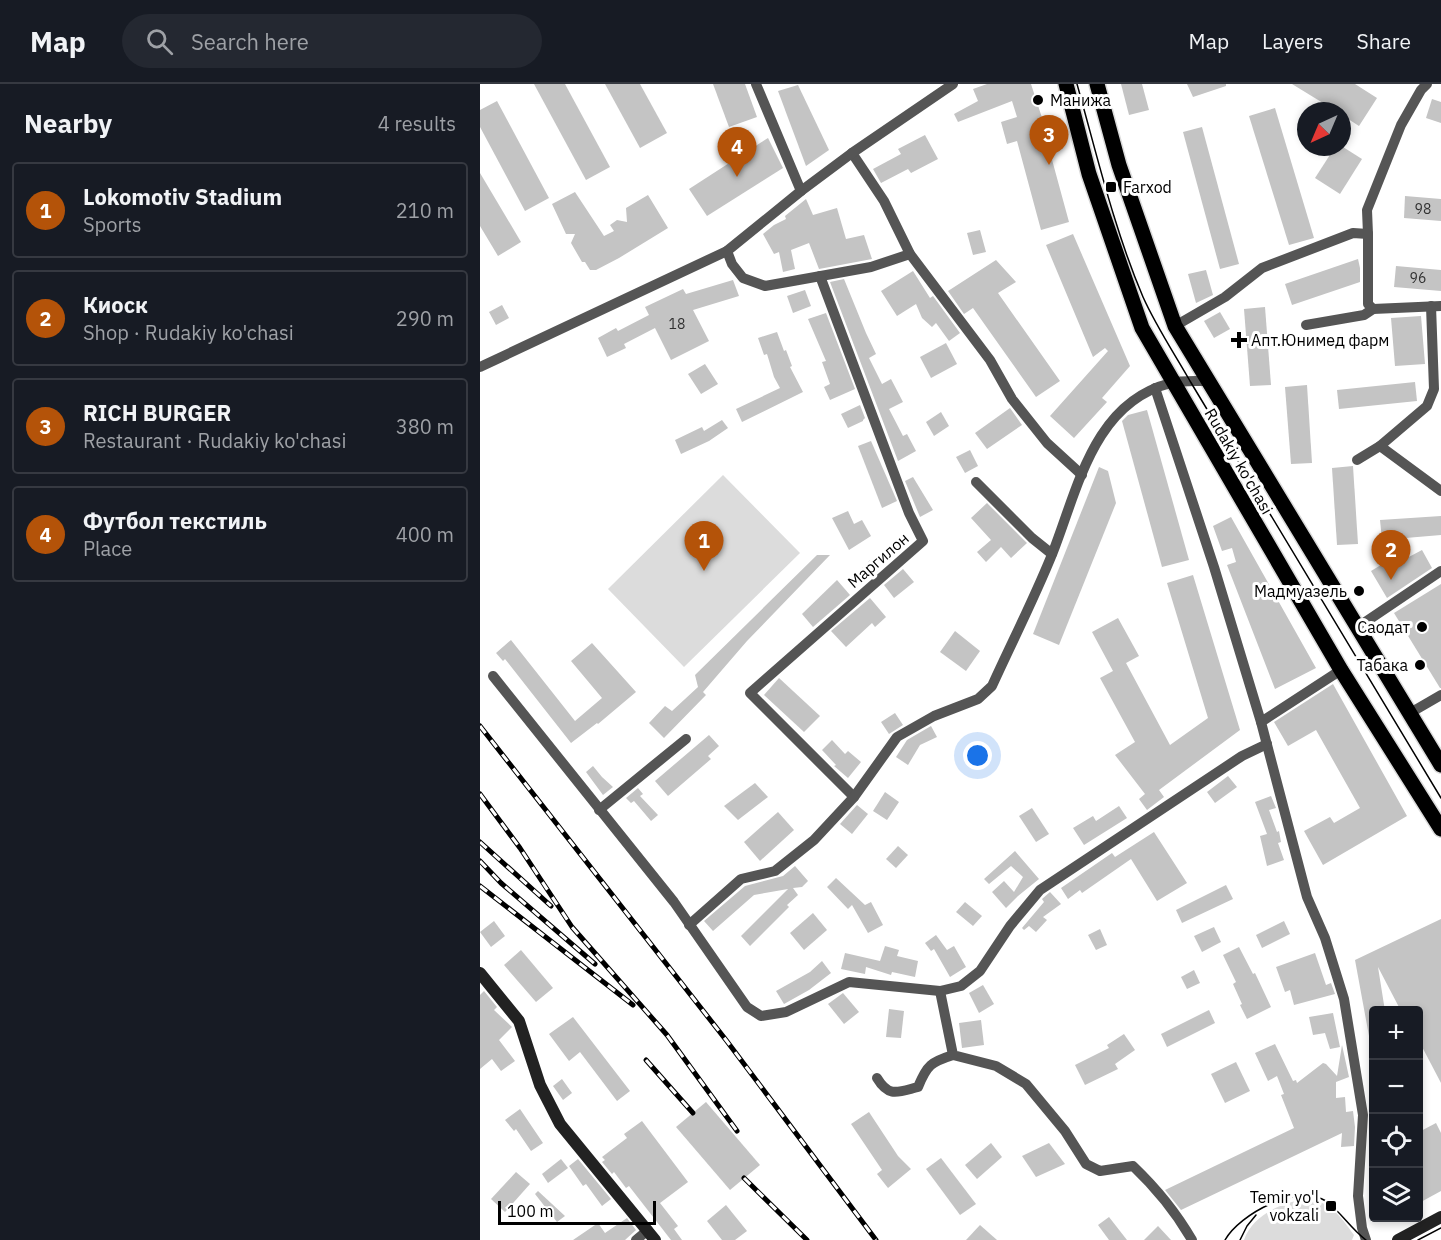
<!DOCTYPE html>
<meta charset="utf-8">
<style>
body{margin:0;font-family:"IBM Plex Sans",sans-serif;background:#242831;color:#f1f3f6}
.controls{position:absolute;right:18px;bottom:18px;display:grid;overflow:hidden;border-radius:6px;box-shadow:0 3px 9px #0003}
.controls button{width:54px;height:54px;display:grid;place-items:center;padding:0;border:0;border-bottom:2px solid #363941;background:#171b24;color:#f1f3f6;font:30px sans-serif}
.compass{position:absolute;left:817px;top:18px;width:54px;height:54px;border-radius:50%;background:#171b24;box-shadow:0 3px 9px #0003;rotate:224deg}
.scale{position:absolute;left:18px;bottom:15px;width:158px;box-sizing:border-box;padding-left:6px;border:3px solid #000;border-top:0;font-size:16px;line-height:21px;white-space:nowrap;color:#000;-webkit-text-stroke:4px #fff;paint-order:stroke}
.you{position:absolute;left:498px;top:672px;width:21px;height:21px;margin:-15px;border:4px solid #fff;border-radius:50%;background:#1a73e8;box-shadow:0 0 0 9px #1a73e833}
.badge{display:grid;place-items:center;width:39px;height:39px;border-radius:50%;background:#b45309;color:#fff;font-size:20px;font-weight:700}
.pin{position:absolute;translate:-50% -50px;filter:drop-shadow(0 2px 3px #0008)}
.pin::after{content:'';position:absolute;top:32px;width:21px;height:18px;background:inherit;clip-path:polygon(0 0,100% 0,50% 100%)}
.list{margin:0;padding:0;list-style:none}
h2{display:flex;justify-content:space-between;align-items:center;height:78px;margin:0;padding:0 24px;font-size:26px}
h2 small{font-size:20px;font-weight:400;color:#9ea1a6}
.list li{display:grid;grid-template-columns:39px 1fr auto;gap:18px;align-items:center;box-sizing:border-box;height:96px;margin:0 12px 12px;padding:0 12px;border:2px solid #363941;border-radius:6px}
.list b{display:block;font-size:22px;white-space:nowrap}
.list p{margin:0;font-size:20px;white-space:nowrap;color:#9ea1a6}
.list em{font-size:20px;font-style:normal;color:#9ea1a6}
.icon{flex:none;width:33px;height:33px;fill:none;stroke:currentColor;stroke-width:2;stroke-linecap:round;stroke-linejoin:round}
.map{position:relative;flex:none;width:961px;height:1156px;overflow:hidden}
header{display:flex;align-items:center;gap:36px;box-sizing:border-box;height:84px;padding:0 30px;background:#171b24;border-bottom:2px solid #363941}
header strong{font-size:28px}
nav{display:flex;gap:33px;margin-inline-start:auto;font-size:21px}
.search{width:420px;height:54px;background:#242831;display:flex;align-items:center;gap:15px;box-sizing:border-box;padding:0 21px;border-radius:33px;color:#9ea1a6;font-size:22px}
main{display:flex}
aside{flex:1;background:#171b24}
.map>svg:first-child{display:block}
.green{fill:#dcdcdc}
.building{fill:#c4c4c4}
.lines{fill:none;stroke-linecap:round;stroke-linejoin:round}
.primary-casing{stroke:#dbdbdb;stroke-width:18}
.street{stroke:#555;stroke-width:10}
.secondary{stroke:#222;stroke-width:12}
.primary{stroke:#000;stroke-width:15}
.tram{stroke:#000;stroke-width:1.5}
.rail-casing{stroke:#000;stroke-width:5}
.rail{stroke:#fff;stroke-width:3;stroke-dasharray:9;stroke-linecap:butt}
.poi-dot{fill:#000;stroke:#fff;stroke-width:2}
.labels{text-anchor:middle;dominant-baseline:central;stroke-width:6;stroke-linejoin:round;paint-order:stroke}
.number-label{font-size:14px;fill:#313131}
.poi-label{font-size:16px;fill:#000;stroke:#fff;text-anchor:end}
.street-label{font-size:16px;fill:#000;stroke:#fff}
</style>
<header>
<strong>Map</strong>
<div class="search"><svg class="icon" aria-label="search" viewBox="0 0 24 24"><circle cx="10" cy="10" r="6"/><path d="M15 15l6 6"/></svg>Search here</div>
<nav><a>Map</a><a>Layers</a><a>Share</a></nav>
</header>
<main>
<aside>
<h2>Nearby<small>4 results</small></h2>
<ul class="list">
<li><span class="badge">1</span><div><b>Lokomotiv Stadium</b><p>Sports</p></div><em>210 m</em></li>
<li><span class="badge">2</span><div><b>Киоск</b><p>Shop · Rudakiy ko'chasi</p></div><em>290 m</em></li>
<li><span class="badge">3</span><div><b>RICH BURGER</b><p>Restaurant · Rudakiy ko'chasi</p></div><em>380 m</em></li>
<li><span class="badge">4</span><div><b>Футбол текстиль</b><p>Place</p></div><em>400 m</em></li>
</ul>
</aside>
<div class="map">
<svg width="961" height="1156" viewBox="0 0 961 1156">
<rect width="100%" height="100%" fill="#fff"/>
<g class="green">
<polygon points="243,391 320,469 204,583 128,505"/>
<path d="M827 1115C850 1117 861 1133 874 1151L872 1156H764C773 1131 802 1118 827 1115Z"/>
</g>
<g class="building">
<polygon points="54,0 85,0 130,83 106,96"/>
<polygon points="125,0 160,0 187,49 160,64"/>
<polygon points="233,0 265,0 277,33 249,43"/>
<polygon points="507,0 551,0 567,49 565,50 589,138 561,146 537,57 527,60 521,38 537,33 532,17 478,38 474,30 498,17 493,5"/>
<polygon points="641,0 662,0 669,26 649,31"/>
<polygon points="707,0 746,0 746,2 713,13"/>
<polygon points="812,0 875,0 897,14 879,42 862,31 862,27 856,27"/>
<polygon points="318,1 349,66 326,82 298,7"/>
<polygon points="952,15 961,18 961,39 946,34"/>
<polygon points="17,17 69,114 45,127 0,43 0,26"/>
<polygon points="795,24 834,154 809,161 769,32"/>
<polygon points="722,43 759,180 740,185 703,48"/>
<polygon points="445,51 458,75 431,89 428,85 401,99 393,85 421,70 418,65"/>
<polygon points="288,54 303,84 227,132 209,105"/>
<polygon points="855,63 863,63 882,75 860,110 835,94"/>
<polygon points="0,89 41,158 18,172 0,142"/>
<polygon points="95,108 124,152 134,147 130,141 137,136 147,138 146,124 168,111 188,144 139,174 116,186 110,186 105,178 102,178 91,159 95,150 86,150 72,120"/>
<polygon points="925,112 961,115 961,137 924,134"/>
<polygon points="326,115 333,131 357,124 366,155 384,151 392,175 339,185 329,159 311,166 315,185 303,188 299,168 294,170 283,150 294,141 306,135 305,132"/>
<polygon points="500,146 506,168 493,171 487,149"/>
<polygon points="593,150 650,282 622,314 627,318 594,354 570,332 628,267 625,264 613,273 566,161"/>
<polygon points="878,175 880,184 880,198 812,221 805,200"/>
<polygon points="516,176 536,198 518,209 580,297 556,313 493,224 484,230 468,207"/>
<polygon points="916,182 961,186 961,207 914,203"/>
<polygon points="726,186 733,211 716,219 708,190"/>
<polygon points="433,187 450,214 453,212 480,249 469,257 456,239 452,243 442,234 436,220 417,232 401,207"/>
<polygon points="364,195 386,249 396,270 389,274 402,300 411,295 423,318 409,325 423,352 427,350 436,367 418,377 350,198"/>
<polygon points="253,196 259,212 213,226 229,257 191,276 175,244 144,260 146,264 127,273 118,254 136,244 138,247 169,231 165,223 203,205 206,210"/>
<polygon points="325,206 331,222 313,229 307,212"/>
<polygon points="22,221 29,234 16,241 9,228"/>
<polygon points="785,223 791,301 770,302 764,225"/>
<polygon points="740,228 750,245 734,254 724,237"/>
<polygon points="346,229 375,305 350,316 344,303 350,300 342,278 346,277 328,235"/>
<polygon points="941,232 945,280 915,282 911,234"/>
<polygon points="297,248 304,267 306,266 312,282 310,283 323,308 262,338 256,325 300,304 294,293 287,270 284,271 278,254"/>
<polygon points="466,259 477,280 451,294 440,273"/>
<polygon points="225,280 238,300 221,310 208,290"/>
<polygon points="935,298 937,317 859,325 857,306"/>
<polygon points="827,301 832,379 811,380 805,303"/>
<polygon points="380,321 385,334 383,336 383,337 368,344 361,330"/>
<polygon points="530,324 542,341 507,365 495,349"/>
<polygon points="667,326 709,476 682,483 642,337 648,331"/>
<polygon points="461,328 469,342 454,352 446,338"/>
<polygon points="242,336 248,344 229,357 201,370 195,356 222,343 224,347"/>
<polygon points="391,357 417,417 402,424 378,362"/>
<polygon points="490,366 498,382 485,389 476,373"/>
<polygon points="873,382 878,460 857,461 852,384"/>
<polygon points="619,383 628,387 636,419 579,561 553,550"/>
<polygon points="433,393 453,426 440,433 425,397"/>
<polygon points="507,419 547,459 531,474 521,463 506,478 497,468 511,456 491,434"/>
<polygon points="368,427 374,440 382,436 391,452 369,466 352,434"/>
<polygon points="961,432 961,451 902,456 900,436"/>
<polygon points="751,433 836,584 795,605 747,481 756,478 752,464 742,467 733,442"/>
<polygon points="942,466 952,484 907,514 891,487 919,470 925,475"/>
<polygon points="337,471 350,471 267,557 223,608 226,611 184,654 169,639 185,622 192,627 218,603 215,591"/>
<polygon points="390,476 399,486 383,500 375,491"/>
<polygon points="423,485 434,498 414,514 404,501"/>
<polygon points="713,491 760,646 679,706 684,713 667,726 659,715 665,710 635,671 655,658 620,594 633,587 612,548 638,534 659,572 646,579 690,661 728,634 687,499"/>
<polygon points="357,496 370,511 333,543 322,530"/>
<polygon points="961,500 961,604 960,604 914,529"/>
<polygon points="390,514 406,533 395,543 392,539 366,563 351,547"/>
<polygon points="475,547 500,567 486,587 460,568"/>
<polygon points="31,556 95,637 122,614 91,577 112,559 156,608 118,640 117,639 91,659 25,575 23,577 16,569"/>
<polygon points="299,594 340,632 324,648 284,611"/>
<polygon points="853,600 927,732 843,781 824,747 850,733 854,739 880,724 836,646 808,662 794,638"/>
<polygon points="415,629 423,641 409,650 401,638"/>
<polygon points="451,642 457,653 440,661 428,681 416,673 427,656"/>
<polygon points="229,651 239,662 228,672 231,675 188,712 175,697"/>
<polygon points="352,656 365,670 368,667 381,678 368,694 354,682 356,681 342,666"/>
<polygon points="113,682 122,693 133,703 123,711 106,688"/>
<polygon points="748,692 757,703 735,719 727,708"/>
<polygon points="275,699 288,713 258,736 244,722"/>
<polygon points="158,704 163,710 160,712 178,731 171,737 154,717 151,719 146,714"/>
<polygon points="405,708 419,718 407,736 393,727"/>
<polygon points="791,712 796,724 789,726 797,748 799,747 801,758 798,759 804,776 787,782 780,752 787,750 775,718"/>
<polygon points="377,721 388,730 372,750 360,740"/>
<polygon points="639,722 647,734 604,761 593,744 613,732 616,737"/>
<polygon points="552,724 569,750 556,758 539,732"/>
<polygon points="298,728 314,746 280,777 264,758"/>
<polygon points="674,748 707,799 677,817 651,775 602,809 600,806 588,815 581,804 632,769 635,773"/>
<polygon points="418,762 428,771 416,784 406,775"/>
<polygon points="535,767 559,795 538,812 526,824 512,808 524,797 534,808 543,793 531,782 509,800 504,795"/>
<polygon points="315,782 328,797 322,803 313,804 318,811 307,821 309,823 270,862 261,852 308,805 274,811 233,847 224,837 265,802 303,792"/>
<polygon points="356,794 385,821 391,818 403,841 388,849 372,821 368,825 347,803"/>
<polygon points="746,801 753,815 702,839 696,826"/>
<polygon points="570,808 581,820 563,833 567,836 556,848 549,842 544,846 542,844 564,818 562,815"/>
<polygon points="485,818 502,832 493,842 476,828"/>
<polygon points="333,829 347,846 324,866 310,849"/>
<polygon points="961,835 961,999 939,957 939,927 921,927 898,883 905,927 894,927 894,952 889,952 875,876"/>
<polygon points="14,837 25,852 11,863 0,848"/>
<polygon points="804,837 810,850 782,864 776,851"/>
<polygon points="734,843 741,858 722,868 714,852"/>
<polygon points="620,845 627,861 616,866 608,851"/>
<polygon points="456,851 467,866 474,862 486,883 470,893 454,865 451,867 445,859"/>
<polygon points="405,862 419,866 417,872 438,877 435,893 412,888 411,891 386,883 385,890 361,885 365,869 400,877"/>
<polygon points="759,863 773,890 775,889 791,923 767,935 760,921 762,920 753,900 756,898 743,871"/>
<polygon points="41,866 73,904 56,918 24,881"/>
<polygon points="835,869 846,901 851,899 855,910 814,921 810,906 805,908 796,883"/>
<polygon points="342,877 351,889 329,906 304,920 296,907 330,888"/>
<polygon points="714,886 720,899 707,905 701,893"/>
<polygon points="503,901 514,920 499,929 489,909"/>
<polygon points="4,907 17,923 14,926 32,943 19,956 35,977 21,987 12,975 0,985 0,911"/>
<polygon points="363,909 379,928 364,940 348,920"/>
<polygon points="409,925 424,927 421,954 406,953"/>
<polygon points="729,926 735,939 687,963 681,950"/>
<polygon points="853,929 860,963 850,965 845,949 833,951 829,933"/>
<polygon points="93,933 150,1007 137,1017 100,968 89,977 69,950"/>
<polygon points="501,936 504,961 482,964 479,939"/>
<polygon points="644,950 655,966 635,980 638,985 605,1001 595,981 629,964 627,961"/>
<polygon points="795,960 813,997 816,996 817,999 843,979 846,980 857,992 862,961 869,993 856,998 856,1014 865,1013 866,1028 873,1027 875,1043 874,1062 861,1063 862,1049 701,1126 685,1106 814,1044 801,1011 804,1010 797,992 788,997 775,969"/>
<polygon points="756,978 770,1007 745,1019 731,990"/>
<polygon points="82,995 92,1009 83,1016 73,1002"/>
<polygon points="226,1018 280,1081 250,1106 196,1043"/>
<polygon points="40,1025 63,1059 51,1067 36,1045 34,1047 25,1036"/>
<polygon points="389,1028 418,1072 431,1085 408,1104 397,1090 402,1086 371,1040"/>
<polygon points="162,1037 208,1098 180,1119 198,1142 194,1145 202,1156 191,1156 149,1102 146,1104 134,1088 132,1090 122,1078 125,1076 122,1073 147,1054 144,1050"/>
<polygon points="956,1039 961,1049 961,1107 939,1119 939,1048"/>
<polygon points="511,1059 522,1073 497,1095 485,1081"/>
<polygon points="569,1059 585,1080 556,1093 542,1072"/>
<polygon points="461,1074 496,1120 480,1131 446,1085"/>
<polygon points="81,1075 88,1084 68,1099 62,1090"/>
<polygon points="98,1075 131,1115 122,1122 106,1100 103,1102 89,1082"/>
<polygon points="36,1088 50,1100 25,1128 11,1115"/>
<polygon points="58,1107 85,1132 77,1138 55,1110"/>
<polygon points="246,1121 267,1147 255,1156 242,1156 227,1137"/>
<polygon points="629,1133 647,1156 629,1156 618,1141"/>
<polygon points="147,1134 156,1146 145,1156 93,1156 118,1139 125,1149"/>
<polygon points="500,1141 517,1156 486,1156"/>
<polygon points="678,1142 691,1156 664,1156"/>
</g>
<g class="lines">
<g class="primary-casing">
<g id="primary">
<polyline points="586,0 609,90 662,244 861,586 961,745"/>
<polyline points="617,0 639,81 695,242 961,681"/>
</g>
</g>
<g class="street">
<polyline points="276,0 321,107"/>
<polyline points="372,69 404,117 430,170 510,276 532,315 567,359 602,391"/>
<polyline points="888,150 887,126 921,41 941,6 947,0"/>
<polyline points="247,167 252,180 263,194 285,202 391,183 430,170"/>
<polyline points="340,192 429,429 443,457 270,609 374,713"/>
<polyline points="826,241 884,231 893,225"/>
<polyline points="695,242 745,213 782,184 873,149 888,150 888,220 893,225 961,222"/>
<polyline points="0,283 247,167 321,107 372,69 473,0"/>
<polyline points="675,304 734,483 781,638"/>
<polyline points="900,362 961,407"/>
<polyline points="877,376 900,362 947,322 954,305 951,222"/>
<polyline points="496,398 552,454 572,470"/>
<polyline points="878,543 961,487"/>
<polyline points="861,586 781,638 827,813 845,854 864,915 883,1031 878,1112 882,1144 886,1156"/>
<polyline points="13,592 194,818 267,923 281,932 306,928 369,898 460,907 481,902 500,887 530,842 560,806 762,672 787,660"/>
<polyline points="930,629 961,611"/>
<polyline points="119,726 206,655"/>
<path d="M209 841 261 795 295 787 334 756 374 713 417 653 454 632 498 615 512 602C532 558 555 513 573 468 598 404 614 318 691 299 702 296 716 297 728 297"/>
<path d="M460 907 473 971 516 982 546 1000 585 1047 606 1080 620 1087 653 1082C675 1103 697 1130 712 1156"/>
<path d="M397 994C409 1014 418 1008 438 1003 447 981 451 978 473 971"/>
<polyline points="156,1156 168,1146"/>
</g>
<g class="secondary">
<polyline points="0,889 39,937 60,1001 80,1040 175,1156"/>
<polyline points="918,1156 961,1133"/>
</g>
<use href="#primary" class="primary"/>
<g class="tram">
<path d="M597 0C617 71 634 145 663 213 676 242 694 269 710 297L961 714"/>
<path d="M745 1156C760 1130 817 1099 846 1117 861 1128 871 1145 886 1156"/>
<polyline points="760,1156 767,1142 776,1131"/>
<polyline points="938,1156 961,1144"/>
</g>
<g class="rail-casing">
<g id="rail">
<polyline points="0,642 246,956 396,1156"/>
<polyline points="0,710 40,764 92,843 187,951 257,1047"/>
<polyline points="0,758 71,822"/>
<polyline points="0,777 21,799 115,880"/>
<polyline points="0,802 153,921"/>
<polyline points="166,976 213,1029"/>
<polyline points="264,1094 327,1156"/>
</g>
</g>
<use href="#rail" class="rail"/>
</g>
<g class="poi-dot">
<circle cx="558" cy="16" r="6"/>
<rect x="625" y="97" width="12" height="12" rx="3"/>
<path d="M756 247h6v6h6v6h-6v6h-6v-6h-6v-6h6z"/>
<circle cx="879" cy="507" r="6"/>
<circle cx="942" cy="543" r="6"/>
<circle cx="940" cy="581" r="6"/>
<rect x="845" y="1116" width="12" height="12" rx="3"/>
</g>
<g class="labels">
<g class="number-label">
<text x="943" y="125">98</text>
<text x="938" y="194">96</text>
<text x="197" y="240">18</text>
</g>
<g class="poi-label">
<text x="570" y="16" text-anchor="start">Манижа</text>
<text x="643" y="103" text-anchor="start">Farxod</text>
<text x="771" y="256" text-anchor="start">Апт.Юнимед фарм</text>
<text x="867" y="507">Мадмуазель</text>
<text x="930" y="543">Саодат</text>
<text x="928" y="581">Табака</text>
<text x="839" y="1113">Temir yo'l<tspan x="839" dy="18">vokzali</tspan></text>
</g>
<g class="street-label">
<text transform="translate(759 377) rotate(60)">Rudakiy ko'chasi</text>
<text transform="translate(398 476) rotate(-41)">Маргилон</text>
</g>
</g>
</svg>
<div class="controls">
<button>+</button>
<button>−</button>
<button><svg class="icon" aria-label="locate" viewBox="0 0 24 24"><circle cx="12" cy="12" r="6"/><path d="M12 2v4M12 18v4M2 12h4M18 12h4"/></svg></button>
<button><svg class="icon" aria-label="layers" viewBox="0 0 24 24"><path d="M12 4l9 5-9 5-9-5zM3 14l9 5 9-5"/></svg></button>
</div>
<svg class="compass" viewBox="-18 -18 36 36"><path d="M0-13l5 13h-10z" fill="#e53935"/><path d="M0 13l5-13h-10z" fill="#9ea1a6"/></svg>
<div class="scale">100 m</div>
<div class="you"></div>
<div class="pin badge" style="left:224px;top:487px">1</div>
<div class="pin badge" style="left:911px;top:496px">2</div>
<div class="pin badge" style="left:569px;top:81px">3</div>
<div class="pin badge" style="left:257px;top:93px">4</div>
</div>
</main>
